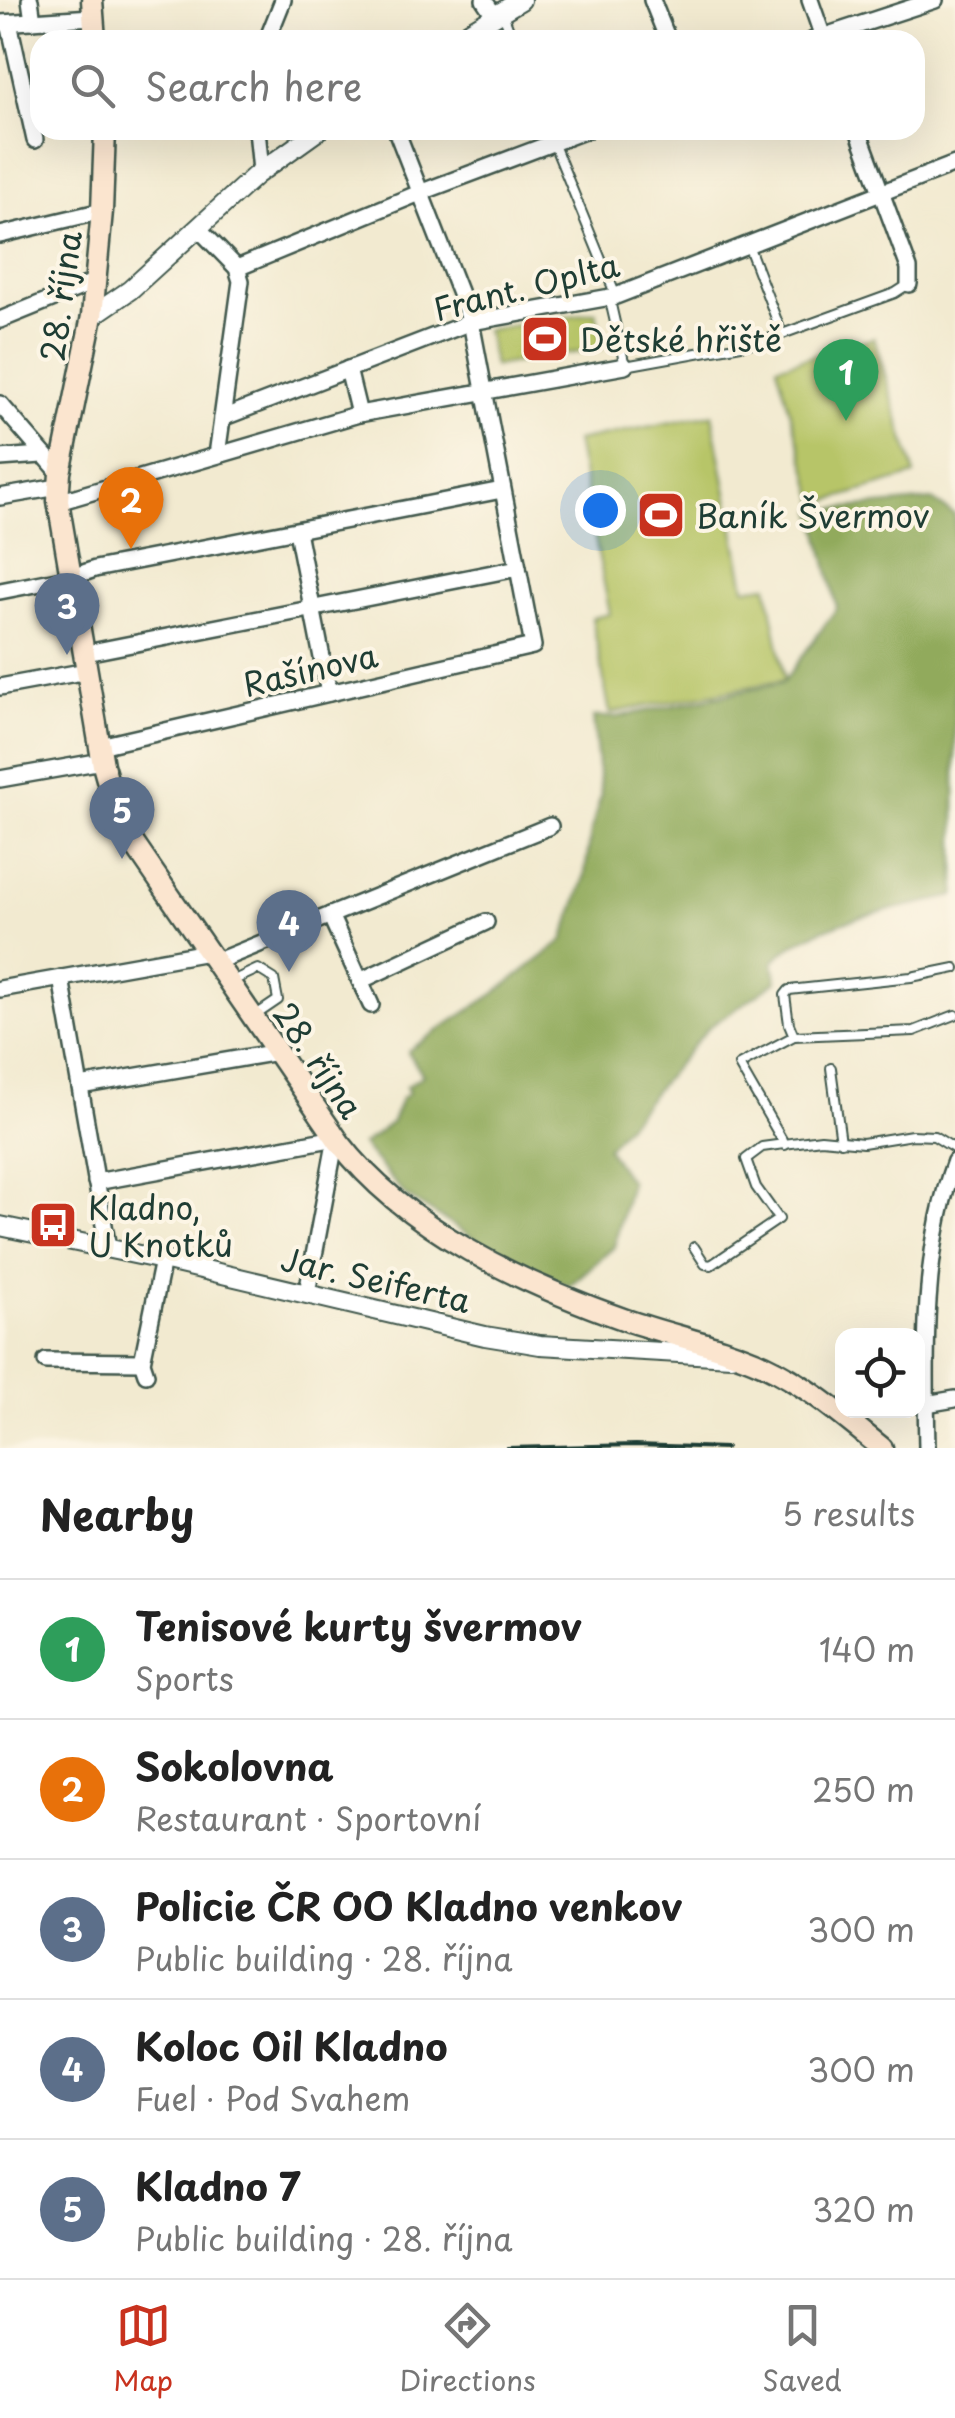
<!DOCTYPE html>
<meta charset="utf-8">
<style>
body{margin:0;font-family:"Playpen Sans",sans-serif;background:#f2f2f2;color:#222}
.controls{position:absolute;right:30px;bottom:30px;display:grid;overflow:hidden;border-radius:20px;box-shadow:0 10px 40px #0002}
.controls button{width:90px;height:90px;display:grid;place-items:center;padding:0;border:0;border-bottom:2px solid #e0e0e0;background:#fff;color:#222;font:50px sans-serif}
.you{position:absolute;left:600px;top:510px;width:35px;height:35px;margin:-25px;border:8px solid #fff;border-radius:50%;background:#1a73e8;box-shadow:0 0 0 15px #1a73e833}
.badge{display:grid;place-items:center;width:65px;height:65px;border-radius:50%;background:#c8321e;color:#fff;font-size:32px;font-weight:700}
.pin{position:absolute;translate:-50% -82px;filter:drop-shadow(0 2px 5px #0008)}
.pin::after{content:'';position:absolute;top:52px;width:35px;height:30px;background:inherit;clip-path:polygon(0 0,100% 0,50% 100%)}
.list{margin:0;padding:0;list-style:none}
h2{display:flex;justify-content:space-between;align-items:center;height:130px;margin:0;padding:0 40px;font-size:42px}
h2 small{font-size:32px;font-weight:400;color:#767676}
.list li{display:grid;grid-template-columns:65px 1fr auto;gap:30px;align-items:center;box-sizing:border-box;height:140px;padding:0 40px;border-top:2px solid #e0e0e0}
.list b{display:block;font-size:38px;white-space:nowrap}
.list p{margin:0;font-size:32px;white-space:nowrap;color:#767676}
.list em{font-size:32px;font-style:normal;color:#767676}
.icon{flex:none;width:55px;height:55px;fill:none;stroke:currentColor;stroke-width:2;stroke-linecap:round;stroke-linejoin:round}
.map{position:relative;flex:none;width:955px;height:1448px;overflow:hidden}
.search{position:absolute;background:#fff;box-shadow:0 10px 40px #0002;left:30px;right:30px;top:30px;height:110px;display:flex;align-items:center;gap:25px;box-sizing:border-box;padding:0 35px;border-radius:30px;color:#767676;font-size:38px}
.sheet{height:830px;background:#fff}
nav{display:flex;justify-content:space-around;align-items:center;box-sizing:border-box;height:140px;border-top:2px solid #e0e0e0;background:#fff;font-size:28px;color:#767676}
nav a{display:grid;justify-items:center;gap:5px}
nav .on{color:#c8321e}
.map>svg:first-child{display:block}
.green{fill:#b7c568;stroke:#6b814e;stroke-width:2.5}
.forest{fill:#91aa5c;stroke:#587448;stroke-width:2.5}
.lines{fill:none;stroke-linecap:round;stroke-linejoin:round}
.service-casing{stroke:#3f574b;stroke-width:12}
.minor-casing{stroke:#3f574b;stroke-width:20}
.tertiary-casing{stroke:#3f574b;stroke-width:22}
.secondary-casing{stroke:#3f574b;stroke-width:25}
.service{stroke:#fff;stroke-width:8}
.minor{stroke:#fff;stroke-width:15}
.tertiary{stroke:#fff;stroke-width:18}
.secondary{stroke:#fbe5cf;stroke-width:20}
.rail{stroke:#1f3d34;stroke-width:4}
.labels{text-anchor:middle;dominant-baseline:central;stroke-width:8;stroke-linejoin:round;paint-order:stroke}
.street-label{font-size:32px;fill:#1f3d34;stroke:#fcf5e5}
.poi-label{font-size:32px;fill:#1f3d34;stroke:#fcf5e5;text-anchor:start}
</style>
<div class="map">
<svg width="955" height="1448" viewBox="0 0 955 1448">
<rect width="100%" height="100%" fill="#fcf5e5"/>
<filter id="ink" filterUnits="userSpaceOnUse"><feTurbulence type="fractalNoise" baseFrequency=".01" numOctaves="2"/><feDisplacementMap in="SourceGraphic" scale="20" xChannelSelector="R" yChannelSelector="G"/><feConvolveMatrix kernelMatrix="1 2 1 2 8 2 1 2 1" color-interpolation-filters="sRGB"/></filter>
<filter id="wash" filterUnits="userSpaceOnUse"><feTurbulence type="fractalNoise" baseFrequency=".0048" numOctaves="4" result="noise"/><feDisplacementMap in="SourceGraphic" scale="40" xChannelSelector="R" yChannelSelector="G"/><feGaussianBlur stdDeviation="2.25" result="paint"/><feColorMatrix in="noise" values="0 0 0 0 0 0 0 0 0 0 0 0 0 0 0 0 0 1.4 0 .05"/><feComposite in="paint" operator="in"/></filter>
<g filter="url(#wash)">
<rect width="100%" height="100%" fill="#f2ead0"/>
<g class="green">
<polygon points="596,312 603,348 494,366 486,330"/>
<polygon points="874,338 915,475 817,504 777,366"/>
<polygon points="712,414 745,588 767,585 785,680 610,713 592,618 610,614 576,441"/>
</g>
<path class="forest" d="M932 500 955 515V896C900 909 810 920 773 962L777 981 709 1027 607 1148 630 1182 614 1247 569 1286 488 1247 406 1196 362 1145 392 1122 401 1099 409 1093 406 1087 423 1075 408 1053 409 1050 494 994 563 941 584 880 591 831 601 795 593 717H617L783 683 837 608 814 511Z"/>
</g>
<g filter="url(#ink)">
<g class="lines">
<g class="service-casing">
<g id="service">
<polyline points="502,11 513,40"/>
<polyline points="548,130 616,296 611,305 625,366 763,341 895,293 909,284"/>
<polyline points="748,245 782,334"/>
<polyline points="232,981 258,969 274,979 278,1000 253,1017"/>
<polyline points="794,1036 789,1024 785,995 789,990 911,977 955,968"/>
<polyline points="831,1068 841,1142"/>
<polyline points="785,1145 739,1065 794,1036 914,1031 955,1015"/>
<polyline points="694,1247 705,1264 711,1265 779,1219 756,1187 746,1159 762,1147 821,1139 863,1143 912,1135 934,1136 955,1149"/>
</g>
</g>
<g class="minor-casing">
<g id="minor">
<polyline points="30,0 33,21"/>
<polyline points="484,0 494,15"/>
<polyline points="652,0 668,40"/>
<polyline points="810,0 824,40"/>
<polyline points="1,23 92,17"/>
<polyline points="9,23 35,140"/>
<polyline points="267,40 283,0"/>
<polyline points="813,40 935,0"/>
<polyline points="257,130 261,171"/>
<polyline points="858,130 909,268 909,284"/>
<polyline points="198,228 237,268 241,281 217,455"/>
<polyline points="0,235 102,211"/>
<polyline points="237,268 422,192 587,130"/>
<polyline points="0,320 96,281"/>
<polyline points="348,369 359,414"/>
<polyline points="0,404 60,473"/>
<polyline points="222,418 471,322 616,296 955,164"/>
<polyline points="0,458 42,455"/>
<polyline points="0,497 58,487"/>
<polyline points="58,502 359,414 625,366"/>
<polyline points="297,531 329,693"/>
<polyline points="0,591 72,577 95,569 502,490"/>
<polyline points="86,653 518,568"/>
<polyline points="0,687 87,671"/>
<polyline points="100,746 533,646 471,322 396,130"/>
<polyline points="0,779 102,761"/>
<polyline points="330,915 371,1005"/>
<polyline points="215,962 550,826"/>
<polyline points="61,978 108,1248"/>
<polyline points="360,981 486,922"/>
<polyline points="0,989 208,952"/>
<polyline points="80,1086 278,1052"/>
<polyline points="96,1182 336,1138 307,1293"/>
<polyline points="46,1361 142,1362"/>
<polyline points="146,1374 142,1362 163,1260"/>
<polyline points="926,1404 955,1399"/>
<path d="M927 1448C925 1356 922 1249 955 1161"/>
</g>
</g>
<g class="tertiary-casing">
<g id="tertiary">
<polyline points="455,40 521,0"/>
<polyline points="92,316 130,290 256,175 319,130"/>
<polyline points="0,1226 163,1260 485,1336 540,1345 731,1356"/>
</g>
</g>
<g class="secondary-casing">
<g id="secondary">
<polyline points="92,0 95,40"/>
<path d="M105 130 102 211 92 316 60 473 58 501 103 765 114 804 134 844 339 1142C406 1230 524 1284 626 1320 672 1336 720 1345 764 1365 807 1385 845 1418 882 1448"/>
</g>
</g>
<use href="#service" class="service"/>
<use href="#minor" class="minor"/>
<use href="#tertiary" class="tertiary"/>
<use href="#secondary" class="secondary"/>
<polyline class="rail" points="507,1448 636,1445 726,1448"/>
</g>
</g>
<defs>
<g id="stadium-square" transform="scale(2.5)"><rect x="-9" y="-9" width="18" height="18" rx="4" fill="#c8321e" stroke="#fcf5e5"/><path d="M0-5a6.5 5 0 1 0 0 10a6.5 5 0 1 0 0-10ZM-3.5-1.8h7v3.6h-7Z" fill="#fff"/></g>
<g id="bus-square" transform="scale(2.5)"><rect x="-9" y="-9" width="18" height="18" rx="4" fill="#c8321e" stroke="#fcf5e5"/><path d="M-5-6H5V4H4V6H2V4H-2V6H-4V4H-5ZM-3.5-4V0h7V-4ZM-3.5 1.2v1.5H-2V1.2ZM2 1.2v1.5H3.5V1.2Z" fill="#fff"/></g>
</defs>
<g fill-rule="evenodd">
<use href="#stadium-square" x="545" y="339"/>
<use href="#stadium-square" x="661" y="515"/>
<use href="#bus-square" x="53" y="1225"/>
</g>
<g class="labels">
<g class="street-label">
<text transform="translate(526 286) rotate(-14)">Frant. Oplta</text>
<text transform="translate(60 296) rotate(-82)">28. října</text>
<text transform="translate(310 669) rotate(-13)">Rašínova</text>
<text transform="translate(319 1060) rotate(56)">28. října</text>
<text transform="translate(376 1279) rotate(13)">Jar. Seiferta</text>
</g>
<g class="poi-label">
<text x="580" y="339">Dětské hřiště</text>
<text x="696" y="515">Baník Švermov</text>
<text x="88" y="1207">Kladno,<tspan x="88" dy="37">U Knotků</tspan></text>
</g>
</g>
</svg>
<div class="controls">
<button><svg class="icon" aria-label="locate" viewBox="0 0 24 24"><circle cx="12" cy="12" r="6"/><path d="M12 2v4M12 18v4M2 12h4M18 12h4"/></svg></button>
</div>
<div class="you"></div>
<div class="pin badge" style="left:846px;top:421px;background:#2e9e5b">1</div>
<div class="pin badge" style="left:131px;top:549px;background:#e8710a">2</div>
<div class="pin badge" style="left:67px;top:655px;background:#5c6f8a">3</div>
<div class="pin badge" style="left:289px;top:972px;background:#5c6f8a">4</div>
<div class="pin badge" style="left:122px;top:859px;background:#5c6f8a">5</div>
<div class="search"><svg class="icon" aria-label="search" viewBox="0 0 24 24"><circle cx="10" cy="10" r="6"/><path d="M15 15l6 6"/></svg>Search here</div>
</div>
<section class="sheet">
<h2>Nearby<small>5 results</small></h2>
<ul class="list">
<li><span class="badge" style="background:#2e9e5b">1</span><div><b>Tenisové kurty švermov</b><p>Sports</p></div><em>140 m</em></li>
<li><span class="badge" style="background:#e8710a">2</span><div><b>Sokolovna</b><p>Restaurant · Sportovní</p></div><em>250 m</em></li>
<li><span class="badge" style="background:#5c6f8a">3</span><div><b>Policie ČR OO Kladno venkov</b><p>Public building · 28. října</p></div><em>300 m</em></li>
<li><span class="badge" style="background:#5c6f8a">4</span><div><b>Koloc Oil Kladno</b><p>Fuel · Pod Svahem</p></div><em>300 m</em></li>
<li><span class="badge" style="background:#5c6f8a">5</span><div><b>Kladno 7</b><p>Public building · 28. října</p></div><em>320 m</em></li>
</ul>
</section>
<nav>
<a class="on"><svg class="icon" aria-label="map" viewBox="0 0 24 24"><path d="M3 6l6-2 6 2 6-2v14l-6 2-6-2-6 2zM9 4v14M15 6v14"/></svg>Map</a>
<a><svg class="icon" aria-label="directions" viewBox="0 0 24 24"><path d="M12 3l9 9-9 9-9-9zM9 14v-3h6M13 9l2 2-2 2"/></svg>Directions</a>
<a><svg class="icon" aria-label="saved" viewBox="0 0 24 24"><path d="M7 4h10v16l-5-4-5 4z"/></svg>Saved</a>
</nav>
